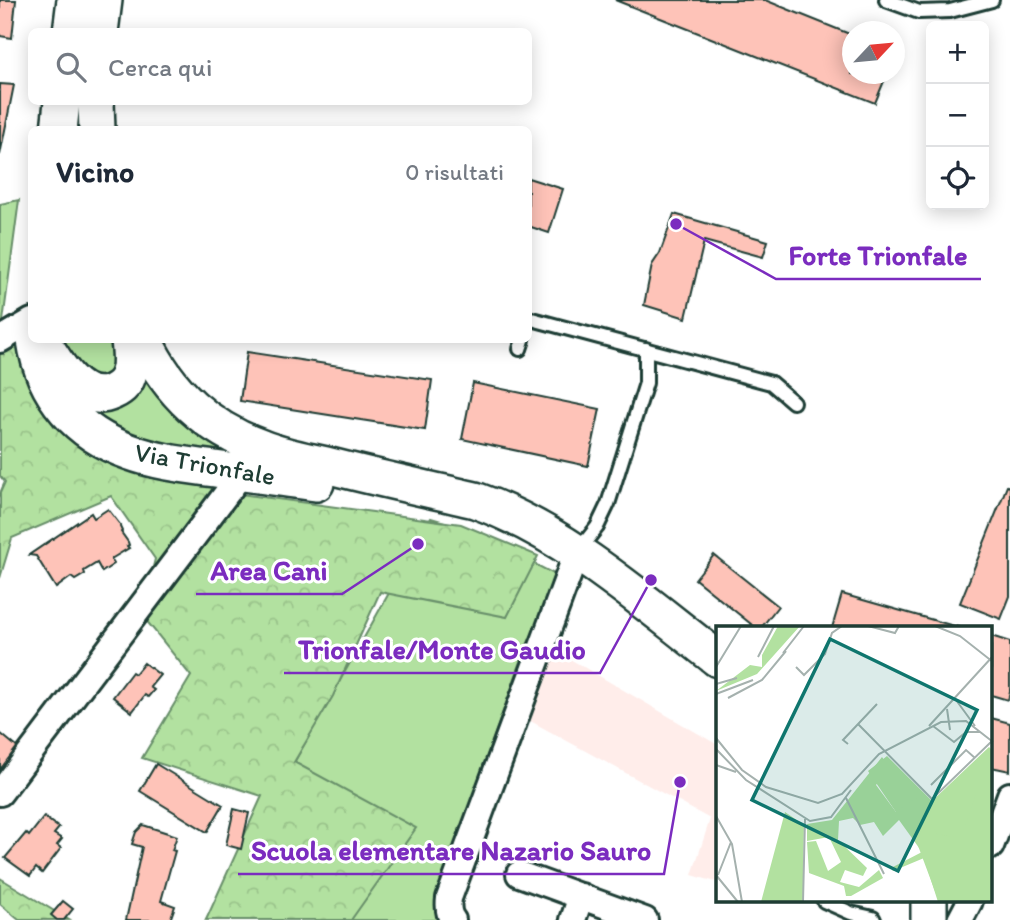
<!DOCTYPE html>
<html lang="it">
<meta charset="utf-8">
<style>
body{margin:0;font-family:Itim,sans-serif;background:#f6f6f7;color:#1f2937}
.controls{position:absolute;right:21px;top:21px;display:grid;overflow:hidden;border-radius:10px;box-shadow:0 4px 18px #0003}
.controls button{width:63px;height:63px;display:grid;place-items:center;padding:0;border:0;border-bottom:2px solid #e0e1e3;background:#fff;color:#1f2937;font:35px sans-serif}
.compass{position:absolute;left:842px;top:21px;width:63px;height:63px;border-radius:50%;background:#fff;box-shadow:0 4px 18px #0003;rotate:64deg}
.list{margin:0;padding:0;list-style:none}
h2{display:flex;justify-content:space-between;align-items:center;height:91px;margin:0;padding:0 28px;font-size:30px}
h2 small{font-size:23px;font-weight:400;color:#747a83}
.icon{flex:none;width:38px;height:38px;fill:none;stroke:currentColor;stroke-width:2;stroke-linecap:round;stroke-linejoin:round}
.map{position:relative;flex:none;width:1010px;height:920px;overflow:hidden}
.search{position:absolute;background:#fff;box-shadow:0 4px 18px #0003;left:28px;top:28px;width:504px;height:77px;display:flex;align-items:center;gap:18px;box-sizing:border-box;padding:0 24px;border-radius:10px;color:#747a83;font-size:26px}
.panel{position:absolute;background:#fff;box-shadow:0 4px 18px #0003;left:28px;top:126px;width:504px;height:217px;border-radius:10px}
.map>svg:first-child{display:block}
.built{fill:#ffedea}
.green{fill:#b2e1a0;stroke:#688f6a;stroke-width:2}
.forest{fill:url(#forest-crowns);stroke:#688f6a;stroke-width:2}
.building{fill:#fec3b8;stroke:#1f3d34;stroke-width:2}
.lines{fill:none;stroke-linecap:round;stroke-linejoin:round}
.lane-casing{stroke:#1f3d34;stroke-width:18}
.street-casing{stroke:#1f3d34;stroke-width:30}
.secondary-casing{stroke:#1f3d34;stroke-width:40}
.lane{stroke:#fff;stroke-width:12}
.street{stroke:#fff;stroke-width:24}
.secondary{stroke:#fff;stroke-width:35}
.labels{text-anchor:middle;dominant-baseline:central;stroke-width:6;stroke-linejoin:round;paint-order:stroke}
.street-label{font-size:26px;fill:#1f3d34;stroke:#fff}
.inset-road{fill:none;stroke:#a5b1ae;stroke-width:2}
.view{fill:#0f766e;fill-opacity:0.15;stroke:#0f766e;stroke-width:3.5}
.inset-edge{fill:none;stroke:#1f3d34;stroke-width:3.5}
.leader{fill:none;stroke:#7b2cbf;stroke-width:2.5}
.callout-dot{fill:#7b2cbf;stroke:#fff;stroke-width:2.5}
.callout-label{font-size:28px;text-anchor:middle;font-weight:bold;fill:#7b2cbf;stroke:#fff;stroke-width:6;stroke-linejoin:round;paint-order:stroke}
</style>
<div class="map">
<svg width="1010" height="920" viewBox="0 0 1010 920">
<defs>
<pattern id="forest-crowns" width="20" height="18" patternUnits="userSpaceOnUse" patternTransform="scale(1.75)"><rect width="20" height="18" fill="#b2e1a0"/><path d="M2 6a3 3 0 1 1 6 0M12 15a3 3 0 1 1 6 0" fill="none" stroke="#99c28a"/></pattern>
</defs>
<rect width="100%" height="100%" fill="#fff"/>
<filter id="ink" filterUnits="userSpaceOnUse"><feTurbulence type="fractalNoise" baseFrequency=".0143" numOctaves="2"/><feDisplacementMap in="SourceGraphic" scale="14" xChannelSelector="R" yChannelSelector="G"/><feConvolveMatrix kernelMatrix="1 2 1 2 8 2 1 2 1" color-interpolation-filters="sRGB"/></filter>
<g filter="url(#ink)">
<polygon class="built" points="551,648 718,745 718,875 716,882 692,875 710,819 525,718"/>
<g class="green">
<polygon points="19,200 2,329 0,330 0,204"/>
<polygon points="62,340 112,340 117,376 93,385 66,351"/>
<polygon points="147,376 260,463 116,434 92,412 142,386"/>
<polygon points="431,518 465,528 558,576 553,593 527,645 479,778 442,887 438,920 206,920"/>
</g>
<g class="forest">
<polygon points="15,340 54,426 98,457 233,493 461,524 538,556 507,617 380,592 333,696 294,762 416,828 351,920 206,920 262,796 142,758 191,676 141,614 155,559 111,496 12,538 0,578 0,493 5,482 0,476 0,348"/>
<polygon points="0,878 69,920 19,920 0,904"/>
</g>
<g class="building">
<polygon points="0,0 16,0 12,38 0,36"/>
<polygon points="615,0 765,0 852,35 852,74 887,74 875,103"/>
<polygon points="0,84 14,85 0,155"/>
<polygon points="528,178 563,189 549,233 528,226"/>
<polygon points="674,214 768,241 763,257 704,241 686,318 644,305 652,265 660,253"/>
<polygon points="247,352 432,380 425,430 240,401"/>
<polygon points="473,383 600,409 588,466 462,439"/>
<polygon points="1007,486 1010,487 1010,596 1001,619 960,603"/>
<polygon points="108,509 121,526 120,527 122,531 121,532 128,542 129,545 127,546 129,548 111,559 114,564 102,572 97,563 84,571 85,574 75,580 71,577 56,588 36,556 29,555 91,513 94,518"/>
<polygon points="714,555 778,606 761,628 756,628 695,579"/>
<polygon points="842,594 961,628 832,628"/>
<polygon points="991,636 1010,642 1010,692 1008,700 991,695"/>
<polygon points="144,663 160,675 150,687 154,690 148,697 145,695 132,712 113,697 132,672 135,674"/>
<polygon points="991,718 1010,723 1010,771 991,767"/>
<polygon points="0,733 18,748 0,772"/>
<polygon points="156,764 223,805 207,832 140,791"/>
<polygon points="234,809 249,813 241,849 226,845"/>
<polygon points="44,817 59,828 54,834 62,839 57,845 61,848 42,873 36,868 30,876 5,858 26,833 29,836"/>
<polygon points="143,825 177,836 172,850 175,851 161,901 175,906 170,920 126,920 142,847 132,844 136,832"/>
<polygon points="63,901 73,909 64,920 57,920 51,915"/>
</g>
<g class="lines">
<g class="lane-casing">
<g id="lane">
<polyline points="886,0 919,12 950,11 992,0"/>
<polyline points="528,318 771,383 793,402"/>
<polyline points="520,349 523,340"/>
<polyline points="578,551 597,527 608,504 646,383 646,349"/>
<polyline points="824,901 851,913 873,918 874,920"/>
</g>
</g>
<g class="street-casing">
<g id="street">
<polyline points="0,340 32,321"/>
<polyline points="0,793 242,473"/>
<polyline points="991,846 1010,795"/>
<polyline points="519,874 645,920"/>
<path d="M453 920C448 914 448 906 449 898L577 552"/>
<polyline points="573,920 581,896"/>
<polyline points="960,920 970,901"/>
</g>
</g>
<g class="secondary-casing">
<g id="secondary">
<polyline points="71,32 75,0"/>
<polyline points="100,32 104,0"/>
<polyline points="96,102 97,130"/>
<polyline points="59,130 62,102"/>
<path d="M35 340C43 395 78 434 130 452 157 462 186 465 215 469 248 474 282 478 316 483"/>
<path d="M144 340C169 393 207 428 262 448 285 457 310 461 334 467 381 479 428 489 475 500 567 533 641 600 718 659"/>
<path d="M49 352C62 373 84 405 112 392 121 388 127 382 129 372 132 362 130 350 129 340"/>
<polyline points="929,901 929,920"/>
</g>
</g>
<use href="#lane" class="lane"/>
<use href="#street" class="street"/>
<use href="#secondary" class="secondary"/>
</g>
</g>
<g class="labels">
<g class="street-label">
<text transform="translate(205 464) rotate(10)">Via Trionfale</text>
</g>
</g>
<g transform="translate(716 626)">
<rect width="276" height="276" fill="#fff"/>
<path d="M62 0H84L41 48 0 65 34 39 46 41V29ZM273 121 277 125 276 276H223L201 217 152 145 171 130 216 175ZM69 186 88 199 87 276H45Z" fill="#b2e1a0"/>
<path d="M166 131 173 141 160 159 180 186 200 172 221 208 238 211 249 200 260 168 276 160V276H222L208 232 177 245 175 242 206 226 183 194 167 210 158 196 144 199 137 192 123 195 122 214 151 242 147 250 129 244 124 256 143 261 163 244 167 252 135 270H130L128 260 93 247 91 216 100 215 112 245 125 236 113 211 91 215V198L116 194Z" fill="#b2e1a0"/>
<path class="inset-road" d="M152 0 179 7 183 0M219 0 244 10 277 36M67 27 88 0M42 31 58 0M0 41 25 0M80 41 88 49 109 28 116 7 126 0M0 58 21 52M0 68 37 54M12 72 46 54 70 25M240 74 259 100M231 83 234 104M142 98 216 173 276 115M213 100 277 30M217 100 238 116 250 106H264M0 112 26 144 50 161 102 177 126 168 163 128 225 96 250 95 277 116M132 118 127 114 161 78M0 123 30 154 94 195 115 191 135 164M0 139 20 146M215 159 250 124 259 132M130 172 168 248M0 190 16 218 26 276M0 249 22 276M2 249 15 216M87 276 89 193"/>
<path class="view" d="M114 13 261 84 182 245 36 174Z"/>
<rect width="276" height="276" class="inset-edge"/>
</g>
<path class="leader" d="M676 224L776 279H981M418 544L342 594H196M651 580L600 673H284M680 782L664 874H238"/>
<g class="callout-dot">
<circle cx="676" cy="224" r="7"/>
<circle cx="418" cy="544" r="7"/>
<circle cx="651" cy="580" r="7"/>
<circle cx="680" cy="782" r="7"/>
</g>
<g class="callout-label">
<text x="878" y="265">Forte Trionfale</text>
<text x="269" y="580">Area Cani</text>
<text x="442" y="659">Trionfale/Monte Gaudio</text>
<text x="451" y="860">Scuola elementare Nazario Sauro</text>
</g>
</svg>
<div class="controls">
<button>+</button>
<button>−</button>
<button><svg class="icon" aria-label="locate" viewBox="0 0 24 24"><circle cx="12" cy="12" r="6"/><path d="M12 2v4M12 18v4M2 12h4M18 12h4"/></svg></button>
</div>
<svg class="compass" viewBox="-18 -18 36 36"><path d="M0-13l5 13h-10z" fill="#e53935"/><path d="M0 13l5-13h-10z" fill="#747a83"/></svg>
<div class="search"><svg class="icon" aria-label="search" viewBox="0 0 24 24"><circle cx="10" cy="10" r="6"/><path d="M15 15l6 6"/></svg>Cerca qui</div>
<section class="panel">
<h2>Vicino<small>0 risultati</small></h2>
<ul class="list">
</ul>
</section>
</div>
